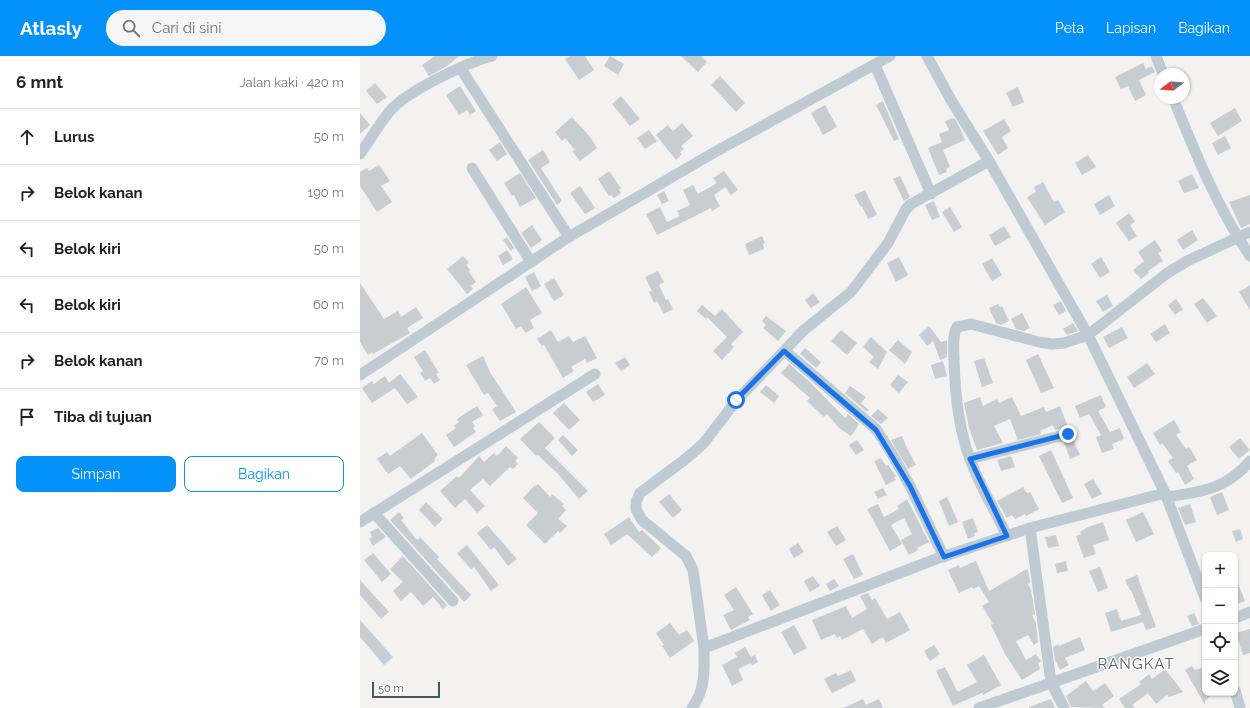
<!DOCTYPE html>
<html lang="id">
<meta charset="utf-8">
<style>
body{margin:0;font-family:Raleway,sans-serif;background:#f6f6f6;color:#202124}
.controls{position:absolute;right:12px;bottom:12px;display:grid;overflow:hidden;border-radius:8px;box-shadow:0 1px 3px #0004}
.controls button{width:36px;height:36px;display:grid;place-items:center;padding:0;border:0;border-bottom:1px solid #e0e0e0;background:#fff;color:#202124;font:20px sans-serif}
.compass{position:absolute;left:794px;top:12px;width:36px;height:36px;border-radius:50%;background:#fff;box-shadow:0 1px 3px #0004;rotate:254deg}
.scale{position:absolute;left:12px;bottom:10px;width:68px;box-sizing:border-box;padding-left:4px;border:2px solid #475861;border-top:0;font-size:11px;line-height:14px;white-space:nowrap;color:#475861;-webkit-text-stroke:3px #fff;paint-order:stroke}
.stop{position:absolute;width:12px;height:12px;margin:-9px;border:3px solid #1a73e8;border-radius:50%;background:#fff}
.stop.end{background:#1a73e8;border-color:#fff;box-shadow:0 1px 4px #0008}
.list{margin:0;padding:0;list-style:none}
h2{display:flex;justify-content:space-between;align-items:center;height:52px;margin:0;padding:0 16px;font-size:17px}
h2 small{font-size:13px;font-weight:400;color:#757577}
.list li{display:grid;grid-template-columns:26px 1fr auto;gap:12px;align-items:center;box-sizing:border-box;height:56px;padding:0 16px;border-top:1px solid #e0e0e0}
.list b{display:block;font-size:15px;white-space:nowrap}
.list em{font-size:13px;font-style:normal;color:#757577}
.actions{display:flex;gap:8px;padding:12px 16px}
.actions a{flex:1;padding:9px 0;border:1px solid #0591fa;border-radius:8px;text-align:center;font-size:14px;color:#0591fa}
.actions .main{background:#0591fa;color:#fff}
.icon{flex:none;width:22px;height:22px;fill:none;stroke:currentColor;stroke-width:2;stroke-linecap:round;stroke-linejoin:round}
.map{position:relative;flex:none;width:890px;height:652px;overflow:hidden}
header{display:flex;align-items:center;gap:24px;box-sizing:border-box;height:56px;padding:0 20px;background:#0591fa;color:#fff}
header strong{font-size:19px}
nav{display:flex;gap:22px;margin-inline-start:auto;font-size:14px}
.search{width:280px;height:36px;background:#f6f6f6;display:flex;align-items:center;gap:10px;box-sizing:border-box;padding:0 14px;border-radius:22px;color:#757577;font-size:15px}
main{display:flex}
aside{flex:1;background:#fff}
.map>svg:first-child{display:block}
.building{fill:#c8cdd2}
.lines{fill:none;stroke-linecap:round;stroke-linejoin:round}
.street{stroke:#becbd2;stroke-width:11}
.route{stroke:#1a73e8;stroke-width:5}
.labels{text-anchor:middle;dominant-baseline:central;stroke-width:3;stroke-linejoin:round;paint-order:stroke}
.quarter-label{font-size:15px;letter-spacing:1px;fill:#5d6367;stroke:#fff}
</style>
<header>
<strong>Atlasly</strong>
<div class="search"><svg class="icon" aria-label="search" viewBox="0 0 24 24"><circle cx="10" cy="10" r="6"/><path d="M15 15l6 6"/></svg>Cari di sini</div>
<nav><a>Peta</a><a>Lapisan</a><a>Bagikan</a></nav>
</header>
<main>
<aside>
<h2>6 mnt<small>Jalan kaki · 420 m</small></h2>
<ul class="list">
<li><svg class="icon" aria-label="ahead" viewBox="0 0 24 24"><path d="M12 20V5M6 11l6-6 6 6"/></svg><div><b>Lurus</b></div><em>50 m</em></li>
<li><svg class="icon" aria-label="right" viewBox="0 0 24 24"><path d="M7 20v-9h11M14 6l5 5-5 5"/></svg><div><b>Belok kanan</b></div><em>190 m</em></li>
<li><svg class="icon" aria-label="left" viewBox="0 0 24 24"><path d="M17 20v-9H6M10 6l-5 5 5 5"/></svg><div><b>Belok kiri</b></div><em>50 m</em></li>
<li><svg class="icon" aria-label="left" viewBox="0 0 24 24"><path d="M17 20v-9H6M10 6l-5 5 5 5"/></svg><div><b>Belok kiri</b></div><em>60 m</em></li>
<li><svg class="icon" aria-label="right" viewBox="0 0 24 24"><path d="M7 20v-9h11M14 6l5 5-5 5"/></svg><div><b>Belok kanan</b></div><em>70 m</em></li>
<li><svg class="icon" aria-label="arrive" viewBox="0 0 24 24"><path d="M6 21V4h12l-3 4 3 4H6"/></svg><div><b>Tiba di tujuan</b></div></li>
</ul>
<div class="actions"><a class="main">Simpan</a><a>Bagikan</a></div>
</aside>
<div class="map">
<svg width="890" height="652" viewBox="0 0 890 652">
<rect width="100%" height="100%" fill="#f4f1f1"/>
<g class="building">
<polygon points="75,0 99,0 87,10 69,20 62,9"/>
<polygon points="210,0 225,0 234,14 219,24 205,3"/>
<polygon points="250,0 264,8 258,19 244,10"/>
<polygon points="321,0 341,0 347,6 338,16"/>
<polygon points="783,7 786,13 792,10 795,16 779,24 786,39 775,45 768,30 761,33 755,21"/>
<polygon points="360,20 385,47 376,56 351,29"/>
<polygon points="15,27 27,41 17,48 6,35"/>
<polygon points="100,30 116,55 110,59 107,54 99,59 86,39"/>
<polygon points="658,31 664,46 653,51 646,37"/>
<polygon points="261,40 280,63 270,70 252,48"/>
<polygon points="523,45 539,83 534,85 516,49"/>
<polygon points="465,49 477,71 463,79 451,57"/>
<polygon points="875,52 882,65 858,80 850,67"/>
<polygon points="0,57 10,69 0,78"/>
<polygon points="212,61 230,81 237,92 220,105 212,95 215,94 205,82 202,85 195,76"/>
<polygon points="592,62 595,63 599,70 605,84 583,94 590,111 586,113 587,116 579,119 568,92 582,86 579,78 589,74 585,65"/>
<polygon points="644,63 651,75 642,81 648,92 638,99 623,75"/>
<polygon points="322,67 333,80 321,90 324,93 320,96 322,98 316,104 296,79 308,69 313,75"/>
<polygon points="289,74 297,85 285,93 277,82"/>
<polygon points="865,80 871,92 858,99 852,87"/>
<polygon points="140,86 147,98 137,105 129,94"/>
<polygon points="183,94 190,106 181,112 202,145 197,149 168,104"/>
<polygon points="728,99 736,111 722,119 715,107"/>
<polygon points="19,109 30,125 21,130 32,146 17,156 0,130 0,116 7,112 9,115"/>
<polygon points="249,115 261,132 259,134 261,137 254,142 251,139 249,140 238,123"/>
<polygon points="364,115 378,134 371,139 365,131 354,139 360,150 352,155 351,152 297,179 286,158 300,151 307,166 320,160 317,155 330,149 323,134 333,129 338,138 357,127 353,122"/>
<polygon points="160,117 176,142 160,151 154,139 152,140 144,127"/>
<polygon points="832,118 839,132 824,137 818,125"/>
<polygon points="540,120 550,141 544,145 533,123"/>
<polygon points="683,126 694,146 698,144 705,156 685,169 667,141 676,136 674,131"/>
<polygon points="220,130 235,152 225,158 210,137"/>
<polygon points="505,134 517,159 508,163 502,150 501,151 494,139"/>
<polygon points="304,135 309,145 302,148 297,139"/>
<polygon points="749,139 755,150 740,159 734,148"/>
<polygon points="890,139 890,168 881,172 869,146"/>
<polygon points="574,145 580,161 572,164 565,149"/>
<polygon points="590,151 602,171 594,176 582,156"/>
<polygon points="769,157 775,165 770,169 777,180 769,185 756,167"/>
<polygon points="172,169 182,184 171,192 161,177"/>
<polygon points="644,170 651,181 635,190 629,179"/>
<polygon points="832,174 838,184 823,194 817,184"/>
<polygon points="402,180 405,187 403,188 404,193 389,199 385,188"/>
<polygon points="147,181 154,192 151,195 143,184"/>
<polygon points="795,184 802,195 798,197 803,205 788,215 789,217 781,223 773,214 784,205 778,196"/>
<polygon points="147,194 153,203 143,209 138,200"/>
<polygon points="103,200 109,207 106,209 110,214 109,216 116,226 111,230 113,233 107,238 87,213"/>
<polygon points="539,201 548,219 536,226 527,207"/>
<polygon points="741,201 750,216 740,222 731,208"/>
<polygon points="632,202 642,219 632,225 622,208"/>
<polygon points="298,215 304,226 299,229 306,244 308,243 313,253 304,258 297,245 294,247 289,236 292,235 285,221"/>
<polygon points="174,216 181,230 172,235 165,221"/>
<polygon points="194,222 204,239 194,245 184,228"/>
<polygon points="0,227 24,263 38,255 41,261 56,251 63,262 47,272 50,277 13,298 12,296 8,299 0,286"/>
<polygon points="890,229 890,254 879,236"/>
<polygon points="166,231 182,257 170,264 174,272 165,277 161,270 156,273 141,248"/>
<polygon points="453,237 460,246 451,252 445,244"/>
<polygon points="747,239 753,250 743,256 736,245"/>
<polygon points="843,242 857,260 847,267 834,248"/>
<polygon points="816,243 823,253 815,259 808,249"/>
<polygon points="701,245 706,255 699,259 693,249"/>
<polygon points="638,248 640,251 642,250 649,265 641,269 636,267 629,252"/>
<polygon points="342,249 355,260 362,253 383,276 371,288 374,291 362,304 353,295 367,281 347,261 346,263 337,255"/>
<polygon points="662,257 670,272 664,275 656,273 651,263"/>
<polygon points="406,260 426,275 418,285 403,272 406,269 402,265"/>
<polygon points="713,267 718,275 707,279 703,273"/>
<polygon points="805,268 810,277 796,286 790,278"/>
<polygon points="569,270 581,286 587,284 587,301 580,304 573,285 567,290 559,279"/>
<polygon points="762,271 768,282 749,292 743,281"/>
<polygon points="191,274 198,286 209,280 213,286 225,280 237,302 227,307 225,303 211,311 214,315 203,322 184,289 182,290 177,283"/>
<polygon points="481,274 497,287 487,299 471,285"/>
<polygon points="511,281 527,296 518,313 509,306 514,301 503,291"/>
<polygon points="538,284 552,296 545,308 529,294"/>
<polygon points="445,292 461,306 456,312 440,298"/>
<polygon points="65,294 79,317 76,318 80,324 74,328 70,322 65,325 60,317 63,315 54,301"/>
<polygon points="678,298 694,332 681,337 666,304"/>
<polygon points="123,300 130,316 156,356 140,365 132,353 137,350 128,337 124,339 106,309"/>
<polygon points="265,301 270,309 261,315 255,307"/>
<polygon points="624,302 633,327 622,331 614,305"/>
<polygon points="583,305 587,320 575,323 571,309"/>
<polygon points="787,307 795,318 774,332 767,321"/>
<polygon points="429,308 449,325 485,362 488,358 499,368 491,380 479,372 467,358 464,361 447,345 450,342 421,317"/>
<polygon points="40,318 58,341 47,348 35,332 12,347 2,332 12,325 14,328 25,320 29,327"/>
<polygon points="538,319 548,326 539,337 530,329"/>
<polygon points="238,328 245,339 233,346 226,336"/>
<polygon points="406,329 419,340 414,347 400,336"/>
<polygon points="490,330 506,341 501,347 509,354 507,356 485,337"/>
<polygon points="741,339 746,351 738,355 750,376 760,372 764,383 752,388 754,393 742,397 736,381 741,379 729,358 720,362 715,350"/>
<polygon points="620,341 623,350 637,343 639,347 652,341 661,360 684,351 686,356 700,350 708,371 695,374 693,369 680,375 681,378 658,384 650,363 634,370 643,387 617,394 609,372 604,347"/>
<polygon points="204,347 220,364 209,374 193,357"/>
<polygon points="117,350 123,359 112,366 115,370 113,372 116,376 94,391 86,379 96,372 94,370 99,366 97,363"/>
<polygon points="518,353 528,362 521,368 511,360"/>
<polygon points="814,364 821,376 816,379 826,393 829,391 837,404 827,410 834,423 825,429 818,416 816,417 808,405 813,402 802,387 800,389 793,377"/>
<polygon points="179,366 195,382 185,392 228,435 219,443 199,419 178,399 176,400 160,383"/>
<polygon points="62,377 78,399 74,403 75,405 51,423 40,410 28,418 17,403 27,396 30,400"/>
<polygon points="203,379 218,394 212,400 198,384"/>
<polygon points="542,380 547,392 556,409 548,413 531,384"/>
<polygon points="880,382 890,394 879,403 869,391"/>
<polygon points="713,383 720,399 710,403 704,386"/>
<polygon points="497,384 504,394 496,399 489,389"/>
<polygon points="146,390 158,402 155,405 158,408 153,413 150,411 130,430 123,423 110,434 125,450 117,457 105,443 95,452 80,435 97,420 99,422 119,400 124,406 134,397 137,400"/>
<polygon points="691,394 713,442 702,447 679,400"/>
<polygon points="651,400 655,411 641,415 637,404"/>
<polygon points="521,402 526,410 528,409 536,420 534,421 536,424 526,429 514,405"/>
<polygon points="733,423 742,438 732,443 724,428"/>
<polygon points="178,428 190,441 192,438 204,448 202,450 206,454 198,463 207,470 200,477 198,475 185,488 166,469 178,457 163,442 175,429 176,430"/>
<polygon points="663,431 667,437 670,436 679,453 666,460 665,458 655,463 652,459 647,462 637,445"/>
<polygon points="523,432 527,439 518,443 514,436"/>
<polygon points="862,436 869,454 857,459 850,441"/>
<polygon points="309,438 322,454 313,462 299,446"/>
<polygon points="587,441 598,466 589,470 579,445"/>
<polygon points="547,443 569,486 557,492 558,494 549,499 541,484 552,478 544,462 531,469 542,488 530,495 507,453 518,448 524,461 539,453 537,450"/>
<polygon points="66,446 83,463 75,471 59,454"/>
<polygon points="830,448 836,466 825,469 818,452"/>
<polygon points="39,456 44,462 41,464 57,484 60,481 79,501 77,503 111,539 104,546 30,464"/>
<polygon points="783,456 794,478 776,486 766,464"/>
<polygon points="269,461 279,476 282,474 301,492 292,501 267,478 251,489 244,478"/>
<polygon points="613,462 618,476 614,477 615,480 608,483 602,466"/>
<polygon points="743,466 749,484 733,489 736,498 724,502 716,480 721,478 720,476 728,471"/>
<polygon points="127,469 157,503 148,510 134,491 131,494 117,477"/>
<polygon points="477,470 486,484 476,490 467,476"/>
<polygon points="18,472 26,481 13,490 9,483 12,481 10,476"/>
<polygon points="880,473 883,483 876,486 872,475"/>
<polygon points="696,479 699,490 688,492 685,481"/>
<polygon points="438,487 444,496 434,502 429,493"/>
<polygon points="107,489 139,529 131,535 114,511 111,513 97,497"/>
<polygon points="13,497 31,518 22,526 4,504"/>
<polygon points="493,498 503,519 494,523 483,503"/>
<polygon points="43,500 87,549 83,553 73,541 63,550 51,536 41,545 33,535 43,526 30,513"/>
<polygon points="616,505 629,535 667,513 669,518 670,527 668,528 671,534 675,558 672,559 676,567 678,586 674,589 668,579 656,585 666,604 676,598 681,605 678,607 680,613 662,624 645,598 631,569 633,568 622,550 629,546 619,530 613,533 612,531 599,537 588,514 599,509 600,512"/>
<polygon points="706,505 708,515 697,517 695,508"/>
<polygon points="740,511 748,532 738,536 729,515"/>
<polygon points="777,519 796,571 786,574 783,566 751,576 745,557 757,553 761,565 781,559 771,534 770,534 765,524"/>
<polygon points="453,520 460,530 450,536 444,525"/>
<polygon points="875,520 885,545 875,549"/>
<polygon points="474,523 479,530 470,535 466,528"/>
<polygon points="0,524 29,556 21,563 0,539"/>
<polygon points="376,531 393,558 388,561 390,564 371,574 363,559 374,554 364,539"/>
<polygon points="410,534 420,549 411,555 402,539"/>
<polygon points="508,537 512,544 515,542 527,563 540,556 550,574 526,587 523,581 512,588 503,573 482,584 480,580 477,582 475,578 461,584 452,564 486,550 492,562 507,553 500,540"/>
<polygon points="834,557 839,568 832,570 827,560"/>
<polygon points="0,564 33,601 24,609 0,581"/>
<polygon points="310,567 319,579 327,574 334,585 310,602 302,590 304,589 296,577"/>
<polygon points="434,569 447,592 434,599 421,576"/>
<polygon points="890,573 890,597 883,599 876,577"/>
<polygon points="720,581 725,594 705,602 709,609 700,614 695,604 693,591 698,588 699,590"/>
<polygon points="574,589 580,598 570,605 564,595"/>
<polygon points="385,591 391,601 395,599 398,606 392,609 391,607 378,613 383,624 372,630 362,609 377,601 375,597"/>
<polygon points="624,599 641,629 623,639 622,637 593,650 576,615 585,611 597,635 599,635 617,626 607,609"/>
<polygon points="832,610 835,614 845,611 845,637 854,637 845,645 845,649 825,614"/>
<polygon points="805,613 823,636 809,641 807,639 796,648 788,637 772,649 775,652 765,652 759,643 781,628 779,626 789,618 792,623"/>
<polygon points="491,614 496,625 472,637 464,623 476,617 478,620"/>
<polygon points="726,625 733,635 745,627 754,640 742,649 745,652 711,651 706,640"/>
<polygon points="503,643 506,649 519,643 523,652 483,652"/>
<polygon points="691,643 695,652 669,652 669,651"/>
</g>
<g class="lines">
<g class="street">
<polyline points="567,0 591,44 629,105 678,191 728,279 805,437 845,542"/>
<polyline points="796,0 803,18"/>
<polyline points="515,9 571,138"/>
<polyline points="101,13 209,181"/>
<path d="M813 42C835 96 857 151 890 200"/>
<path d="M0 98C10 84 19 68 30 55 47 35 106 7 132 0"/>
<polyline points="112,112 171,206"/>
<polyline points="425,295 516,373 531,396 550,430 584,501"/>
<polyline points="0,319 207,182 355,96 530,0"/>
<polyline points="610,403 708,378"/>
<path d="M807 441C841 436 867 433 890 405"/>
<polyline points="14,457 93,545"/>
<polyline points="0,466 235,318"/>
<polyline points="670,472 691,626 704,652"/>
<path d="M647 480C635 454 619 429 610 403 598 372 595 337 594 304 594 294 592 279 597 271L611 268 679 286 692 288 704 287 728 279 806 218 827 205 890 176"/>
<polyline points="875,562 890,556"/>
<polyline points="344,592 333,514 326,500 282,464 276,453 276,446 280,437 323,405 343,388 376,345 444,274 491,236 528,187 546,153 551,148 629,105"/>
<polyline points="875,634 880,652"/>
<path d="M332 652C346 633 344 614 344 592L576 503 670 472 805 437"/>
<polyline points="619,652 845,573"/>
</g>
</g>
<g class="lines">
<polyline class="route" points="376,344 424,295 516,374 550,430 584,501 647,480 610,403 708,378"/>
</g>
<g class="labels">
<g class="quarter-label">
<text x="776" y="608">RANGKAT</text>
</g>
</g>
</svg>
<div class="controls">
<button>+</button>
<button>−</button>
<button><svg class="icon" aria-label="locate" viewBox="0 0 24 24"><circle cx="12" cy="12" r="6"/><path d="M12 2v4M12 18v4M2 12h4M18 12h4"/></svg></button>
<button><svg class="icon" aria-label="layers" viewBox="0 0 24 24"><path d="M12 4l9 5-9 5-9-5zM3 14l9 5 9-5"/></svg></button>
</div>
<svg class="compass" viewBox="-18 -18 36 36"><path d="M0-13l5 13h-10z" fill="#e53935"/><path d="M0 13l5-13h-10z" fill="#757577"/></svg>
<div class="scale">50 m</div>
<div class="stop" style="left:376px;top:344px"></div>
<div class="stop end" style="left:708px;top:378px"></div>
</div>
</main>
